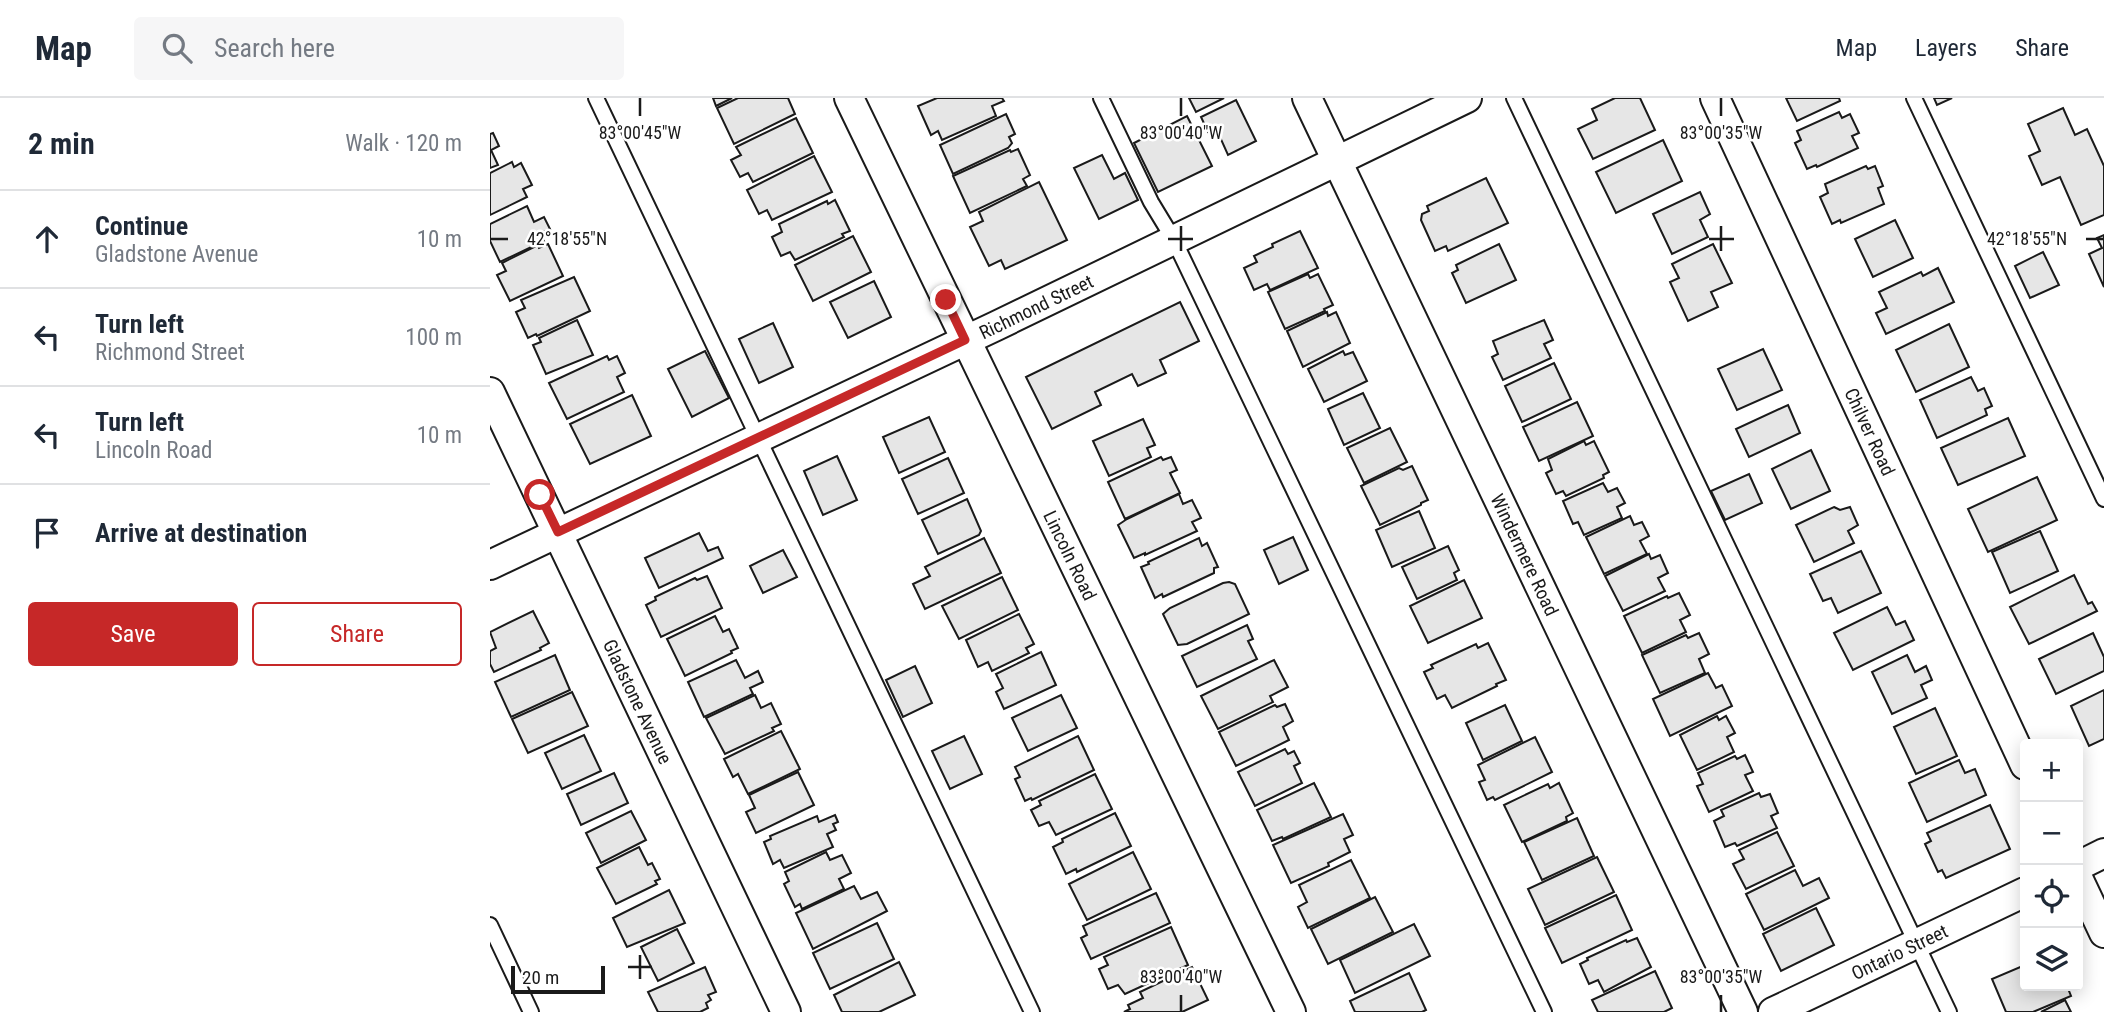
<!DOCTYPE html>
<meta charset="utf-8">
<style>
body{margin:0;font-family:"Roboto Condensed",sans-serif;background:#f6f6f7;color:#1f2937}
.controls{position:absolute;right:21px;bottom:21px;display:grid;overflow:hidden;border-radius:7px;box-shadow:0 4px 18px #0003}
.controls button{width:63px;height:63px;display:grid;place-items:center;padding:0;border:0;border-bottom:2px solid #e0e1e3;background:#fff;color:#1f2937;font:35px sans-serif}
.scale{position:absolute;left:21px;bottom:18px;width:94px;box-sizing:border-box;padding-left:7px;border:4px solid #1a1a1a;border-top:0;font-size:19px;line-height:24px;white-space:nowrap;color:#1a1a1a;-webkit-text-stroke:5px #fff;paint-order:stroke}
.stop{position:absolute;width:21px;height:21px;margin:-16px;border:5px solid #c62828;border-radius:50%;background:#fff}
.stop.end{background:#c62828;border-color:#fff;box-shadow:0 2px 7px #0008}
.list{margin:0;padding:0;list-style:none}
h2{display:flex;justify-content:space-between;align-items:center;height:91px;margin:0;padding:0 28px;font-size:30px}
h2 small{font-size:23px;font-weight:400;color:#747a83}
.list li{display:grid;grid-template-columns:46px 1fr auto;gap:21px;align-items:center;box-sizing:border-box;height:98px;padding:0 28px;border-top:2px solid #e0e1e3}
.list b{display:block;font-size:26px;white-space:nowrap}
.list p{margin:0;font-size:23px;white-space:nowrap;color:#747a83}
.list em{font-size:23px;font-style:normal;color:#747a83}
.actions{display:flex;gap:14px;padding:21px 28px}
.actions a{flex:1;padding:16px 0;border:2px solid #c62828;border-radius:7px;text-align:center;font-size:24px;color:#c62828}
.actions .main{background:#c62828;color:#fff}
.icon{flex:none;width:38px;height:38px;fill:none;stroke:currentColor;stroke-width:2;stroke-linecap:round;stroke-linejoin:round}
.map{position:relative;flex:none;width:1614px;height:914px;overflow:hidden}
header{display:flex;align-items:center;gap:42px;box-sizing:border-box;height:98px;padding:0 35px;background:#fff;border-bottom:2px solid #e0e1e3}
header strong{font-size:33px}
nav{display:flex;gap:38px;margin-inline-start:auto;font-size:24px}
.search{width:490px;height:63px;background:#f6f6f7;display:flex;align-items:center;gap:18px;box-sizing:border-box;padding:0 24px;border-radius:7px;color:#747a83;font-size:26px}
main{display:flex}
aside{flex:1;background:#fff}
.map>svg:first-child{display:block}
.building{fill:#e6e6e6;stroke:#1a1a1a;stroke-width:2}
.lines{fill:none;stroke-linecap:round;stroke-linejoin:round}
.lane-casing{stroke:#1a1a1a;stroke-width:18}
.street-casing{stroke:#1a1a1a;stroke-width:32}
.lane{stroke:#fff;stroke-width:14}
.street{stroke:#fff;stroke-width:28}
.route{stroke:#c62828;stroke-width:9}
.ticks{fill:none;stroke:#1a1a1a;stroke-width:2.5}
.labels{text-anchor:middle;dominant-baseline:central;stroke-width:5;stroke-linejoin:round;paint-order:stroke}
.street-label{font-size:19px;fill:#1a1a1a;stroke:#fff}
.ticks-label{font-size:18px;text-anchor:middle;fill:#1a1a1a;stroke:#fff;stroke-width:5;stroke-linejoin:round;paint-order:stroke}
</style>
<header>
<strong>Map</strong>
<div class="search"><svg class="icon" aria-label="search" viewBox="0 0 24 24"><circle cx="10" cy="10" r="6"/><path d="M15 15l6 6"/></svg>Search here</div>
<nav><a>Map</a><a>Layers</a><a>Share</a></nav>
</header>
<main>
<aside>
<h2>2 min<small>Walk · 120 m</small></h2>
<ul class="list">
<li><svg class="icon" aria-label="ahead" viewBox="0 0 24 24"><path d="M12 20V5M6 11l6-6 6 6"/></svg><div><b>Continue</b><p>Gladstone Avenue</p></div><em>10 m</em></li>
<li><svg class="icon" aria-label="left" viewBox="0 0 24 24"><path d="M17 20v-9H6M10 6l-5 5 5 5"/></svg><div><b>Turn left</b><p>Richmond Street</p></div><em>100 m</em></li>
<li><svg class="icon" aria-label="left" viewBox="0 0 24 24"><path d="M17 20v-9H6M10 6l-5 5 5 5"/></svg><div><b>Turn left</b><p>Lincoln Road</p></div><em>10 m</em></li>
<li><svg class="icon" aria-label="arrive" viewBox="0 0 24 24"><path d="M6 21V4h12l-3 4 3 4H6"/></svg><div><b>Arrive at destination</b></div></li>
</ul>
<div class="actions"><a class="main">Save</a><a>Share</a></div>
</aside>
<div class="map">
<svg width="1614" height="914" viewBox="0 0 1614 914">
<rect width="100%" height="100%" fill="#fff"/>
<g class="building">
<polygon points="223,0 242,0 226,8"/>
<polygon points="248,0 298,0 305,16 244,46 227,10"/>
<polygon points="447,0 512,0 514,3 502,8 506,18 452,42 448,33 441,37 428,8"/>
<polygon points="699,0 734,0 706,14"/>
<polygon points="1125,0 1150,0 1165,32 1103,61 1088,31 1107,22 1102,11"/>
<polygon points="1296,0 1349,0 1350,3 1307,23"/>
<polygon points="1444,0 1462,0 1447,7"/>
<polygon points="746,2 766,43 738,57 726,30 718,34 711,19"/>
<polygon points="1573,10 1585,37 1597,31 1614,68 1614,117 1591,127 1570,79 1552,87 1539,58 1550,53 1538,26"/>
<polygon points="1349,14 1352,20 1360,16 1369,35 1362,38 1368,50 1327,69 1326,67 1317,71 1305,45 1311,42 1307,33"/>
<polygon points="516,16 525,36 519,39 522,45 518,50 463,76 450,47"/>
<polygon points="697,18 722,68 668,94 644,45"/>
<polygon points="306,20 323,55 263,84 258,75 250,79 241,62 251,57 246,49"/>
<polygon points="3,35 9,48 1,52 8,67 0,70 0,36"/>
<polygon points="1173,42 1192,83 1126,115 1106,74"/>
<polygon points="528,51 540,77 533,81 537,88 480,115 463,78 520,52 521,54"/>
<polygon points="612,57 624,81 635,75 648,102 609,121 584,70"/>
<polygon points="324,58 342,94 282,122 277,112 269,116 257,92"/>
<polygon points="22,64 24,69 31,65 42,87 33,91 37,99 0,117 0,75"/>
<polygon points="1376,68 1378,71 1385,68 1393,88 1388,90 1394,106 1351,125 1350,122 1342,126 1330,99 1338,95 1335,86"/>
<polygon points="996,80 1018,125 958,153 956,148 945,153 931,122 932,116 939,113 937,108"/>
<polygon points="549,84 577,142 515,171 511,162 499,168 480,129 493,123 489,114"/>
<polygon points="1210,94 1220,116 1210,122 1218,139 1182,156 1163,116"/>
<polygon points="345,102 360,133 352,136 354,139 305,162 300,154 291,158 282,139 292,134 289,126 337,103 338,106"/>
<polygon points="37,108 44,124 54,119 60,131 51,135 54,143 10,164 0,143 0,126"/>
<polygon points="1405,122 1423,160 1383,179 1365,141"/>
<polygon points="810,133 828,170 780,192 777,186 764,192 754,170 767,164 764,158 783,149 782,146"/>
<polygon points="1614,137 1614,189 1599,156 1612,150 1607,140"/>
<polygon points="363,138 381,174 323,203 305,167"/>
<polygon points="58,146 73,178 20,203 7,177 16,173 12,165 48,147 49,150"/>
<polygon points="1009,146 1026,182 976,205 962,175 968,172 966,167"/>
<polygon points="1223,146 1242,185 1221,194 1228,209 1198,223 1180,184 1189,180 1182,166"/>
<polygon points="1553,154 1569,187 1540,200 1525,168"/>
<polygon points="1448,170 1464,204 1396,236 1386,215 1397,210 1389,194 1431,174 1433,178"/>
<polygon points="818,176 820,180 828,176 843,207 834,211 835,213 795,231 778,194"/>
<polygon points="84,179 100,213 47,238 46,236 38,240 26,214 35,210 31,202"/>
<polygon points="384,183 401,219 358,240 340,204"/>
<polygon points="690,204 709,243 670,262 676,275 648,288 642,276 605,294 611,307 562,331 536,279"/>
<polygon points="837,214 838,218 846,214 860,245 813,269 797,233"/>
<polygon points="87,222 103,257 56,276 43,247 51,244 49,240"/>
<polygon points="1054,222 1063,242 1054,246 1061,260 1013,282 1002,259 1008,256 1003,243"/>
<polygon points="283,225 303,269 269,285 249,241"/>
<polygon points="1459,226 1479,269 1426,294 1406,252"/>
<polygon points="1273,251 1292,292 1247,312 1228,271"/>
<polygon points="215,253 239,300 202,319 178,271"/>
<polygon points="853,253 855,257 863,254 877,283 834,304 818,271"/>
<polygon points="117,258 119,262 127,258 135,275 127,279 134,294 77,321 59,285"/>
<polygon points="1064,265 1081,301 1032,324 1015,288"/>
<polygon points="1481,279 1488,293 1494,290 1502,308 1495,311 1497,317 1447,340 1430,302"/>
<polygon points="873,295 890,330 854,347 838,311"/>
<polygon points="142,297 161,338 100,366 80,326"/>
<polygon points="1087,304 1103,338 1049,363 1033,329"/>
<polygon points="1298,307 1310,335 1259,359 1246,331"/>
<polygon points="439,319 455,354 409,375 393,339"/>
<polygon points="1518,320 1535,358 1468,387 1451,350"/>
<polygon points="653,321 665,347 657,350 661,359 619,378 603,343"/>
<polygon points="900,330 917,364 874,385 857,350"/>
<polygon points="1094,343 1096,347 1104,343 1119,374 1113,377 1114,380 1076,398 1073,393 1066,396 1056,375 1062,372 1058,361"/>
<polygon points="1321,352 1340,393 1301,411 1282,371"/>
<polygon points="347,358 367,402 333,417 314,373"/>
<polygon points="671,359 673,362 681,359 687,372 680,375 690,395 635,421 618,384"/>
<polygon points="458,360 474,395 428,416 412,381"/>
<polygon points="922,368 938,402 931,405 931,407 890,427 871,388 909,370 913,372"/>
<polygon points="1259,376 1272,405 1235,422 1221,393"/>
<polygon points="1547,379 1567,422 1498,454 1478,411"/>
<polygon points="1113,385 1118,394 1127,390 1135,405 1127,409 1132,420 1094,437 1088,424 1083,426 1073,403"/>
<polygon points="689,396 693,406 702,402 711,420 702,424 707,433 655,457 655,455 644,460 628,427 637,421"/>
<polygon points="477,401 491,433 489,437 448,456 432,422"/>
<polygon points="1344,409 1350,412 1360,409 1368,427 1358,433 1364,445 1324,464 1306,427"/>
<polygon points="929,413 945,450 902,469 886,432"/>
<polygon points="1140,418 1144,427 1152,424 1159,438 1150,443 1157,456 1114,476 1096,439"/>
<polygon points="1550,433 1568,473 1520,495 1502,454"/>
<polygon points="209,435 218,453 228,449 233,460 169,490 155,460"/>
<polygon points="803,439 818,472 789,486 774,452"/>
<polygon points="494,440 511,475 435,511 423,486 440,478 435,469"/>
<polygon points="709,440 712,448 717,445 728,469 724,470 724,475 673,499 672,496 665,500 651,469 659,466 658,464"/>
<polygon points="958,448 969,472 964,475 967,482 927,501 912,469"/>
<polygon points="293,452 307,479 273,495 260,468"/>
<polygon points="1371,453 1391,495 1348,515 1341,500 1333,503 1320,476"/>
<polygon points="1159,456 1161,461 1170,457 1178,475 1168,480 1175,493 1133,513 1115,478"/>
<polygon points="1584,477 1598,506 1602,504 1607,513 1539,546 1520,509"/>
<polygon points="217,478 232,510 171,539 156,507 166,502 165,499 205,480 207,482"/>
<polygon points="512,479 528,512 469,541 452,508"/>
<polygon points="974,482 992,520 938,545 920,508"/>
<polygon points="739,484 745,486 759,516 697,546 688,547 673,516 680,510 733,485"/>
<polygon points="1189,495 1200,517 1190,522 1196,534 1152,555 1134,518 1177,498 1178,500"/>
<polygon points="1397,509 1406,527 1415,523 1424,542 1363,572 1344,535"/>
<polygon points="43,513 59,545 50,550 51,552 4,574 0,566 0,553 6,550 0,534"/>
<polygon points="529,516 544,546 536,550 539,555 502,573 498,564 488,569 476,542"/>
<polygon points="225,518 233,534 239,531 248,550 241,553 242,555 195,578 177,541"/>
<polygon points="757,527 763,541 758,543 767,561 707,589 692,558"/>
<polygon points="1209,535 1219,556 1209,561 1215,575 1170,595 1152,557 1196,537 1198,540"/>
<polygon points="1603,535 1614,559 1614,573 1566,596 1549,561"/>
<polygon points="998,545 1016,582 1006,586 1007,588 962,610 955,597 947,601 934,574 943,570 941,567 986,546 988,550"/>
<polygon points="551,554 566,587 514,611 506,594 513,590 506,576"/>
<polygon points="65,557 80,592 21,619 5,584"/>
<polygon points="1417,557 1425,574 1436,568 1442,582 1431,587 1437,600 1402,616 1382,574"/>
<polygon points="246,562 255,580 268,573 273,584 260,590 263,596 214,619 198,584"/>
<polygon points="784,562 798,589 780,598 783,604 728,631 711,598"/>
<polygon points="425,568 442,605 413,619 396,582"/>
<polygon points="1218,575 1226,590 1232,587 1242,608 1180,638 1163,601"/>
<polygon points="1614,592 1614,641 1599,648 1581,608"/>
<polygon points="82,594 98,628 38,655 22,621"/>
<polygon points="265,597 271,610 281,605 291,626 282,630 284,633 235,656 216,620"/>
<polygon points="571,597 587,630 538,653 522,620"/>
<polygon points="795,606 803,623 793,629 799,642 746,668 729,634 785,607 787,609"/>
<polygon points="1015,607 1032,643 993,662 976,625"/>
<polygon points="1445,610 1467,658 1426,676 1404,629"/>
<polygon points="1227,618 1229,622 1236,618 1245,635 1237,639 1244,654 1207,672 1190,637"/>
<polygon points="291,633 310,671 258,696 248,676 243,679 234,661"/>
<polygon points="94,637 111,673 72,691 55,655"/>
<polygon points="474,638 492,676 460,691 442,653"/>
<polygon points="588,638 604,672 542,702 541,700 535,703 525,681 530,679 525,669"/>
<polygon points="1045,639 1062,674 1005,702 1003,699 997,702 989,684 995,682 988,667"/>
<polygon points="795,651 798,656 804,653 810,665 804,668 812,685 765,708 748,674"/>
<polygon points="1255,657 1263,674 1255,677 1263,693 1219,714 1207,688 1213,686 1208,675 1245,658 1247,661"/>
<polygon points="1469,662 1475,675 1485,671 1496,697 1437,724 1419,685"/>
<polygon points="308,674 324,707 266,735 256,714 265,710 259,697"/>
<polygon points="124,675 138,705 91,727 77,696"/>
<polygon points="605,676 622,711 566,737 559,724 549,728 541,712 551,707 549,703"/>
<polygon points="824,685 841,719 793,741 792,739 782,743 767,712"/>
<polygon points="1069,685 1083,715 1076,719 1077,723 1032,744 1014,707 1058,686 1060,690"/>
<polygon points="1269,695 1271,699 1280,696 1288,715 1281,718 1287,730 1247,748 1245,745 1235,749 1224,723 1234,718 1231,712"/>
<polygon points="1500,707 1520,751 1456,780 1452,772 1448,774 1435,746 1441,743 1437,735"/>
<polygon points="141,713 156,742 111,765 96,735"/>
<polygon points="625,715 641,748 587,774 586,771 576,776 563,749 573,744 572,741"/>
<polygon points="853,716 863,737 854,741 860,754 838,765 839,768 801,785 783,747"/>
<polygon points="345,717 348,724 343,726 346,732 337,736 343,749 294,770 290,762 283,766 274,744 281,741 280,738 327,718 329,724"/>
<polygon points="1087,720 1104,758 1052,782 1034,744"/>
<polygon points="1287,734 1304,768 1256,791 1243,766 1254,761 1249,752"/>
<polygon points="149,749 158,767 162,765 170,781 165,783 167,786 126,806 107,770"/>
<polygon points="336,754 340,762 352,757 361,775 349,781 354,791 312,811 310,806 305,809 294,786 299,783 295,774"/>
<polygon points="643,754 661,791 597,822 579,786"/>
<polygon points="1107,759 1124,794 1055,827 1038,791"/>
<polygon points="861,762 880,800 818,830 808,809 817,804 809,787"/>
<polygon points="1305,772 1313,788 1329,780 1339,800 1274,832 1256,796"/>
<polygon points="364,788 371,801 387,794 397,813 323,851 306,815"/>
<polygon points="179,792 195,825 137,849 123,820"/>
<polygon points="666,795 680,825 601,861 591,840 597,837 593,828"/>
<polygon points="1126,797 1142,832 1072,865 1055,830"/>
<polygon points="885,799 903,834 838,866 821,831"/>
<polygon points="1326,810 1344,847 1291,873 1273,836"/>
<polygon points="387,825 404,861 340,891 323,855"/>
<polygon points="924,826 940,858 865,895 850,862"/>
<polygon points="681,829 698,867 635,896 628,887 618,891 609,871 618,867 614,859"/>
<polygon points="187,831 204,865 168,883 151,849"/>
<polygon points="1147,840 1161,869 1114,894 1108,882 1099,886 1090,866 1098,862 1097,860 1136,842 1137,844"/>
<polygon points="409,864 425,897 389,914 352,914 344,897"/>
<polygon points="1535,867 1535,888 1577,888 1581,898 1543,914 1516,914 1502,881"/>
<polygon points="215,869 226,894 218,897 221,902 216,905 218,910 210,914 168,914 158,894"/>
<polygon points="702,869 718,902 692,914 634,914 640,911 638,907 653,900 650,894"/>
<polygon points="1165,873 1182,910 1174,914 1108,914 1102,902"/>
<polygon points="919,875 936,912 932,914 865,914 860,903"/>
<polygon points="1575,902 1581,914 1551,914"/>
</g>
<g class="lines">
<g class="lane-casing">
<g id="lane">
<polyline points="106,0 542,914"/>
<polyline points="611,0 661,104 684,142 1054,914"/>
<polyline points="1024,0 1459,914"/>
<polyline points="1424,0 1614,401"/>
<polyline points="0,827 41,914"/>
</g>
</g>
<g class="street-casing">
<g id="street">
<path id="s1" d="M359 0 801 914"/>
<path id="s2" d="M817 0 1253 914"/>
<path id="s3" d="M1225 0 1535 667"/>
<path id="s4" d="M0 294 296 914"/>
<path id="s5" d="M0 467 506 228 977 0"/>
<polyline points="1588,768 1614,755"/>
<polyline points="1588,780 1614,835"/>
<path id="s6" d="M1283 914 1535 794"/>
</g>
</g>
<use href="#lane" class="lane"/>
<use href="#street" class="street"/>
</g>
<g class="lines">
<polyline class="route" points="50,397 68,434 475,242 456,202"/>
</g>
<path class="ticks" d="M150 0V18M691 0V18M1231 0V18M691 128V153M1231 128V153M0 141H18M678 141H703M1219 141H1244M1596 141H1614M150 857V881M138 869H162M691 897V914M1231 897V914"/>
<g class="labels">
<g class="street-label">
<text stroke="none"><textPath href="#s5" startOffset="604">Richmond Street</textPath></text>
<text stroke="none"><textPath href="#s3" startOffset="368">Chilver Road</textPath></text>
<text stroke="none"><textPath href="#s1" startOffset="508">Lincoln Road</textPath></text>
<text stroke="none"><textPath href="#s2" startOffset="506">Windermere Road</textPath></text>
<text stroke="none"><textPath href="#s4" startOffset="343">Gladstone Avenue</textPath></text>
<text stroke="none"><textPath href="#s6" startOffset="140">Ontario Street</textPath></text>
</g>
</g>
<g class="ticks-label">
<text x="150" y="41">83°00'45"W</text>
<text x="691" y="41">83°00'40"W</text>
<text x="1231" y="41">83°00'35"W</text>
<text x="77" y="147">42°18'55"N</text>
<text x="1537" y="147">42°18'55"N</text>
<text x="691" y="885">83°00'40"W</text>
<text x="1231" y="885">83°00'35"W</text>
</g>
</svg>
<div class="controls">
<button>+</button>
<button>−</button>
<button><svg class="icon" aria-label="locate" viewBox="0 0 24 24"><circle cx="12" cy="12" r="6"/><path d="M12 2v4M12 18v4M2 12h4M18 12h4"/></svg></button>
<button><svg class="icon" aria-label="layers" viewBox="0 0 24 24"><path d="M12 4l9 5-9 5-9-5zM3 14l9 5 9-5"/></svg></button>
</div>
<div class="scale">20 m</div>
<div class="stop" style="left:50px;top:397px"></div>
<div class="stop end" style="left:456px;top:202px"></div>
</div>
</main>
